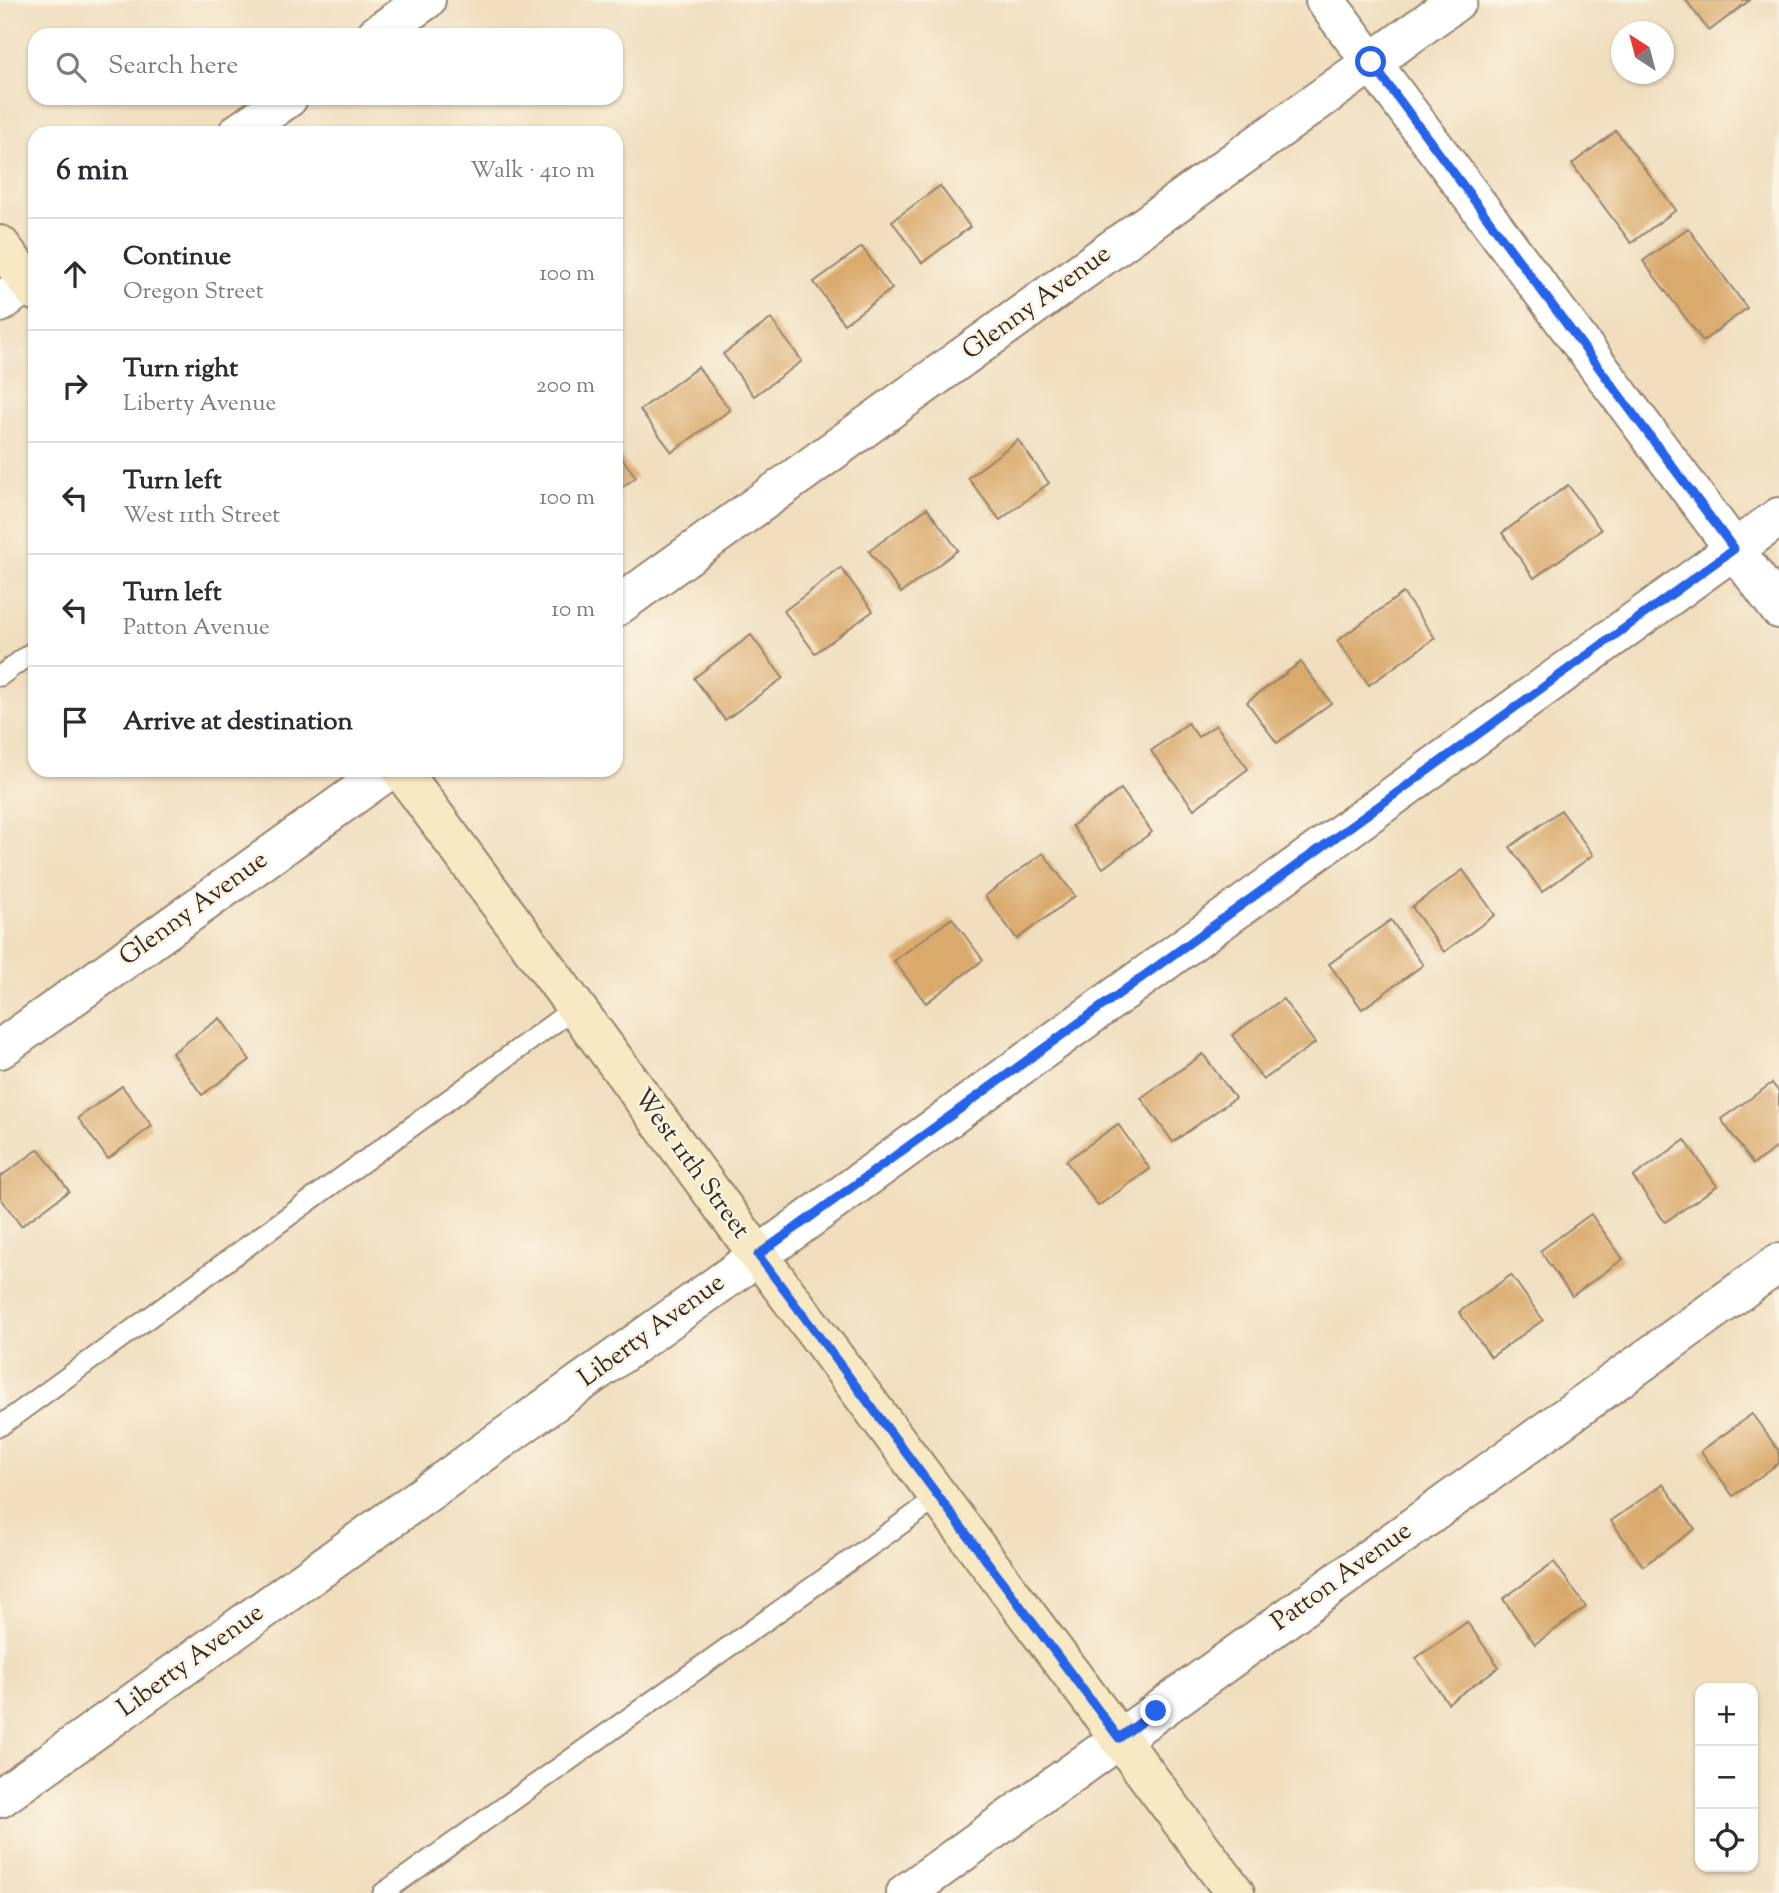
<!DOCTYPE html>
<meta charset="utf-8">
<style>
body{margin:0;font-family:"Sorts Mill Goudy",serif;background:#f7f7f7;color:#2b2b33}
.controls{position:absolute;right:21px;bottom:21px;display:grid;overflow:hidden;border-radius:14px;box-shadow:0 2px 5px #0004}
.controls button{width:63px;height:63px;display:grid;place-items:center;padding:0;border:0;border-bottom:2px solid #e1e1e2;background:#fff;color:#2b2b33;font:35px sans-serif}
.compass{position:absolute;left:1611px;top:21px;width:63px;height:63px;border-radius:50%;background:#fff;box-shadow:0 2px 5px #0004;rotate:324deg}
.stop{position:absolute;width:21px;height:21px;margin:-16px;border:5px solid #2563eb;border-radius:50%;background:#fff}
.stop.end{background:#2563eb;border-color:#fff;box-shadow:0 2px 7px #0008}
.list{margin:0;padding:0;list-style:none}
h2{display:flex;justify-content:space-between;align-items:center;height:91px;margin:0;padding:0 28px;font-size:30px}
h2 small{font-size:23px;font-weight:400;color:#7c7c81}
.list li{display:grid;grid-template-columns:46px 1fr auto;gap:21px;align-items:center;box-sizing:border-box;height:112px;padding:0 28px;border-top:2px solid #e1e1e2}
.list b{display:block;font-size:26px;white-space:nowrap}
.list p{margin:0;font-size:23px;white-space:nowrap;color:#7c7c81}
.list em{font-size:23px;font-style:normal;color:#7c7c81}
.icon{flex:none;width:38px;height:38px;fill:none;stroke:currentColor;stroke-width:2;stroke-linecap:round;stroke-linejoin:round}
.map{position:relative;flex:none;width:1779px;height:1893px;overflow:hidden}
.search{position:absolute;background:#fff;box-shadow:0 2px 5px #0004;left:28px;top:28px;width:595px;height:77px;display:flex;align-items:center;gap:18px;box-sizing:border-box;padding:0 24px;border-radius:21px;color:#7c7c81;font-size:26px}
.panel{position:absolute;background:#fff;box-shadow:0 2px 5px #0004;left:28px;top:126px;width:595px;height:651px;border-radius:21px}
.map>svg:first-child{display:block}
.building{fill:#daaa6d}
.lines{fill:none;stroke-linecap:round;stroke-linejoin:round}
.service-casing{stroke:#96846e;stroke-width:23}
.minor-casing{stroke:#96846e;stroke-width:42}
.secondary-casing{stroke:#96846e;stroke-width:42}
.service{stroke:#fff;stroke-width:19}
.minor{stroke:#fff;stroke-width:38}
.secondary{stroke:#f6e9c3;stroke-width:38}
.route{stroke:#2563eb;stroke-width:9}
.labels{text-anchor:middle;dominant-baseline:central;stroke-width:5;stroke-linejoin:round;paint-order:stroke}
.street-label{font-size:26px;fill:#3b2a1e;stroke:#fcf5e5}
</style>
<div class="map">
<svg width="1779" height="1893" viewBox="0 0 1779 1893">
<rect width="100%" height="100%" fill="#fcf5e5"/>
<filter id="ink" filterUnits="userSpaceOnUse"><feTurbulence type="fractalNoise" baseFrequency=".0143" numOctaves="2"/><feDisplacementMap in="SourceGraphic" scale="14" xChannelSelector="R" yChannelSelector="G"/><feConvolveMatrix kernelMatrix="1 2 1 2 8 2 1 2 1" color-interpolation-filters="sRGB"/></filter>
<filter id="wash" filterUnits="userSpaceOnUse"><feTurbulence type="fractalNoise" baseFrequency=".00686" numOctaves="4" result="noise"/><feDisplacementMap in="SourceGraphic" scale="28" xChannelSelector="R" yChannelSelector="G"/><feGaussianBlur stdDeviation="1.57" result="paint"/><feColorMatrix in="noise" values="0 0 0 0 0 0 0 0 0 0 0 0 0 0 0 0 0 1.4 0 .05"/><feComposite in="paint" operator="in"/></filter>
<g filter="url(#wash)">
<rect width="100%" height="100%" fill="#f0debe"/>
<g id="blocks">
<g class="building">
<polygon points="1686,0 1750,0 1709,31"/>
<polygon points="1616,131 1676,210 1631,243 1572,164"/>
<polygon points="940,186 970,227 922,263 892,221"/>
<polygon points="1688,228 1747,308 1703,341 1643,261"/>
<polygon points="862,247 892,289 844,324 814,282"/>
<polygon points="771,319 802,361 754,396 723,354"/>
<polygon points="698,367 730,410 672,452 640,410"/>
<polygon points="1018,440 1049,483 1000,520 968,478"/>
<polygon points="616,450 636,477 616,492"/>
<polygon points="1568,485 1601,530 1534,578 1502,533"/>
<polygon points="927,508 958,550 901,593 869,551"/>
<polygon points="841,568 873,611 815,653 784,611"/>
<polygon points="1403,593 1435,638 1369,685 1337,641"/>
<polygon points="751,635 783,678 725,720 694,678"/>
<polygon points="1301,662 1331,703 1277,743 1247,702"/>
<polygon points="1188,723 1198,737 1216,725 1248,769 1194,809 1151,751"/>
<polygon points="1121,789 1152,832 1103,868 1072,826"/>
<polygon points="1561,810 1593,855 1542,892 1510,847"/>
<polygon points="1043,853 1075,896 1017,939 985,896"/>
<polygon points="1463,870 1495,915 1444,952 1412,907"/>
<polygon points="952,918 983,960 926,1003 894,961"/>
<polygon points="1391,920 1423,965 1362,1009 1329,964"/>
<polygon points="1283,999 1315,1043 1263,1080 1232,1035"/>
<polygon points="220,1018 250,1060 202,1095 172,1053"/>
<polygon points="1203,1054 1235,1098 1173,1142 1141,1098"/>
<polygon points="1772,1083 1779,1092 1779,1146 1753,1164 1721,1119"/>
<polygon points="122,1086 152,1126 108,1159 78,1118"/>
<polygon points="1118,1124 1150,1169 1098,1206 1066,1161"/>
<polygon points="1685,1140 1717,1186 1665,1222 1633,1177"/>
<polygon points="39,1149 69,1191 21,1226 0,1197 0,1177"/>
<polygon points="1591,1214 1623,1259 1572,1296 1540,1251"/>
<polygon points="1511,1275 1543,1320 1491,1357 1459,1312"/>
<polygon points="1752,1414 1779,1451 1779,1463 1733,1496 1701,1451"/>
<polygon points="1663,1484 1695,1529 1643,1566 1611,1521"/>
<polygon points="1554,1562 1586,1607 1535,1644 1503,1599"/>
<polygon points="1467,1622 1499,1667 1448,1703 1416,1658"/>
</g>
</g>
</g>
<g filter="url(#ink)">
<use href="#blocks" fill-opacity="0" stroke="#96846e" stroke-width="2"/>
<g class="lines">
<g class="service-casing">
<g id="service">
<polyline points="0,676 35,650"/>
<polyline points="0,1426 576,1007"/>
<polyline points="383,1893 939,1497"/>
</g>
</g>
<g class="minor-casing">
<g id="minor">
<polyline points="1325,0 1779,609"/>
<polyline points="376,35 426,0"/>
<polyline points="238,133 288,98"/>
<polyline points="0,303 35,277"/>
<polyline points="616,607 1458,0"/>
<polyline points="0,1049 389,770"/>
<polyline points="0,1798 719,1284 1779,517"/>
<polyline points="906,1893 1779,1263"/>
</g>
</g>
<g class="secondary-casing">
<g id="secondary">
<polyline points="0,245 35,291"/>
<polyline points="401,770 758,1255 1235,1893"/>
</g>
</g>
<use href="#service" class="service"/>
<use href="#minor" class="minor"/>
<use href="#secondary" class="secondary"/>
</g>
</g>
<g class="lines" filter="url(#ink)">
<polyline class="route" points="1156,1711 1119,1738 758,1255 1734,549 1371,62"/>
</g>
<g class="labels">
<g class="street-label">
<text transform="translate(1037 303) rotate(-36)">Glenny Avenue</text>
<text transform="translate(194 909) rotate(-36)">Glenny Avenue</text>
<text transform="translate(691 1164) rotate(54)">West 11th Street</text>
<text transform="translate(652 1331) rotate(-36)">Liberty Avenue</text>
<text transform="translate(1342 1577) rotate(-36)">Patton Avenue</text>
<text transform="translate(191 1661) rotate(-36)">Liberty Avenue</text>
</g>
</g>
</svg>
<div class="controls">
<button>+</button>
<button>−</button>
<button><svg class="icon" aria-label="locate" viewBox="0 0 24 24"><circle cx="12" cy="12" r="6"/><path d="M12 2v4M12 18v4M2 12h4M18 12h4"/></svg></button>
</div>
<svg class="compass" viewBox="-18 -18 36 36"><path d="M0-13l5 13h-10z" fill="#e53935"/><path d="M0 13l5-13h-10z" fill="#7c7c81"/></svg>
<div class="stop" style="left:1371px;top:62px"></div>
<div class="stop end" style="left:1156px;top:1711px"></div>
<div class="search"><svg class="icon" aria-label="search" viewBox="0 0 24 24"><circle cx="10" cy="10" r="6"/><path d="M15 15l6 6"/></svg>Search here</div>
<section class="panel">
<h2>6 min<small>Walk · 410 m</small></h2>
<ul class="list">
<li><svg class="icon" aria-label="ahead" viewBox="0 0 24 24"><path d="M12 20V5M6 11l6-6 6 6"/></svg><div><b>Continue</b><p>Oregon Street</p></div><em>100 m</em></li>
<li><svg class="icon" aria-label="right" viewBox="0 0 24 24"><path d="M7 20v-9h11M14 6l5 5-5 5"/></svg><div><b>Turn right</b><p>Liberty Avenue</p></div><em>200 m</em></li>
<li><svg class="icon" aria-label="left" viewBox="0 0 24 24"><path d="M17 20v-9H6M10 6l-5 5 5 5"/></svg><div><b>Turn left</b><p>West 11th Street</p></div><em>100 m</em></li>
<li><svg class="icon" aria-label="left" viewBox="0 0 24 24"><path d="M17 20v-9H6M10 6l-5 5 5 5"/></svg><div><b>Turn left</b><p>Patton Avenue</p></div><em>10 m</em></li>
<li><svg class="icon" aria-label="arrive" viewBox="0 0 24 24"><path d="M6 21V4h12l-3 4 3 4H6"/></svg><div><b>Arrive at destination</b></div></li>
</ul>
</section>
</div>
